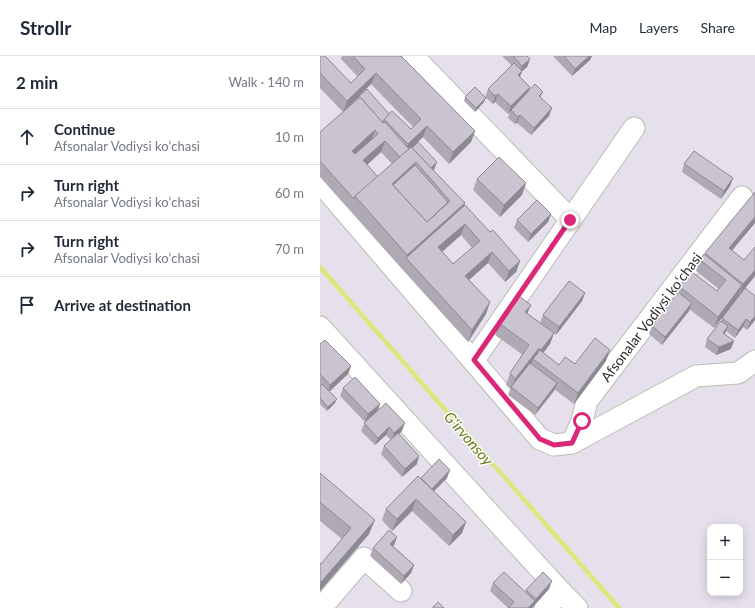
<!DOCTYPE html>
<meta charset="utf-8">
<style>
body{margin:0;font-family:Lato,sans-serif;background:#f2f2f3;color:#1f2937}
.controls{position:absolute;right:12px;bottom:12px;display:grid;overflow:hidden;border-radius:8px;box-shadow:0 2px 10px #0003}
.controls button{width:36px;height:36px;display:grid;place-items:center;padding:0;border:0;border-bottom:1px solid #e0e1e3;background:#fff;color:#1f2937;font:20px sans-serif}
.stop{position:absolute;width:12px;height:12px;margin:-9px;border:3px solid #db2777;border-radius:50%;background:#fff}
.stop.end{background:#db2777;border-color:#fff;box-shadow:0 1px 4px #0008}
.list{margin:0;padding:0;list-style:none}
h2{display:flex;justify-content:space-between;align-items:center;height:52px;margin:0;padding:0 16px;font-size:17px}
h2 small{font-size:13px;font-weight:400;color:#747a83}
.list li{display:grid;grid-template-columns:26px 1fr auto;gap:12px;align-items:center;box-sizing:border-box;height:56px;padding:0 16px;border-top:1px solid #e0e1e3}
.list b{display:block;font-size:15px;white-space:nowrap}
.list p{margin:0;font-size:13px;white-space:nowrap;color:#747a83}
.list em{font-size:13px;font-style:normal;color:#747a83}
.icon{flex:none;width:22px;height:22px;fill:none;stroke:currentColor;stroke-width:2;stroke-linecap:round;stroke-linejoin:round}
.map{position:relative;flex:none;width:435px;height:552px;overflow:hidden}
header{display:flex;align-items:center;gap:24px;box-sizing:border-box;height:56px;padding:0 20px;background:#fff;border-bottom:1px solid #e0e1e3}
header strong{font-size:19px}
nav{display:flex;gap:22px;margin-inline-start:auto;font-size:14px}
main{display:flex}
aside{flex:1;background:#fff}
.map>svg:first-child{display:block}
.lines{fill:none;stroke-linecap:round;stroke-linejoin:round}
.stream{stroke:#d9e87a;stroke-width:4.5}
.minor-casing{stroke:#b7bfb3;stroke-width:23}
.minor{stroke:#fff;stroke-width:21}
.wall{fill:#aea9b3;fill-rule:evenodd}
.shaded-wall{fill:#8d8992}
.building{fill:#cac4d0;stroke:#8d8992;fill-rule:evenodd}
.route{stroke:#db2777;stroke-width:5}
.labels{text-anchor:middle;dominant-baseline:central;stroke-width:3;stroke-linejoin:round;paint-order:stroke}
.street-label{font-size:14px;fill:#2c2c2c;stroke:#fff}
.water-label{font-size:15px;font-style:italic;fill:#677c15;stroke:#fff}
</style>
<header>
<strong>Strollr</strong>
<nav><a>Map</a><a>Layers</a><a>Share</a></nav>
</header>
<main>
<aside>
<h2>2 min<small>Walk · 140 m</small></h2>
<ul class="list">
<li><svg class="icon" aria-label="ahead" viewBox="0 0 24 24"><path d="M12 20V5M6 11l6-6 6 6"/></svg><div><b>Continue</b><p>Afsonalar Vodiysi koʻchasi</p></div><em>10 m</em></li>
<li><svg class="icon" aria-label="right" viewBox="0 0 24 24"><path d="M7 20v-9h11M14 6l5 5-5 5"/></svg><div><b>Turn right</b><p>Afsonalar Vodiysi koʻchasi</p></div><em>60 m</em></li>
<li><svg class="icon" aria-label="right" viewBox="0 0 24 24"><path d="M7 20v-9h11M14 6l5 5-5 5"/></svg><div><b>Turn right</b><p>Afsonalar Vodiysi koʻchasi</p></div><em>70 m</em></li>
<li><svg class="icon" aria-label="arrive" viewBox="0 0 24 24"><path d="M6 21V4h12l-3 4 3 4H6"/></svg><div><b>Arrive at destination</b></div></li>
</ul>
</aside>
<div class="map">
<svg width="435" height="552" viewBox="0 0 435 552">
<rect width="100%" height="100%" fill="#e6e0ed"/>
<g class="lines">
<polyline class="stream" points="0,211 299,552"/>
<g class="minor-casing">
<g id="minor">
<polyline points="93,0 250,163"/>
<polyline points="0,126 220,383 234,389 252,387 376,320 418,317 435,305"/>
<polyline points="0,271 241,536 257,552"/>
<polyline points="154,304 314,72"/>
<polyline points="252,387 262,365 267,345 422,141"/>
<polyline points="1,552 44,502 81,535"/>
<polyline points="225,552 241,536"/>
</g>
</g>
<use href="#minor" class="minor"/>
</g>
<g class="wall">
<path d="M0 0 31 27 38 21 21 3 22 0H81L155 75 151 86 129 108 103 81 92 92 114 114H113L143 151 200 205 196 216 185 226 168 207 149 224 170 246 166 258 148 286 82 213 0 121V76L23 56 0 32ZM51 28 93 71 91 73 42 37ZM61 96 72 108 58 121 47 109ZM141 179 152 192 133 208 122 196Z"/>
<polygon points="182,0 207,0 210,3 207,11 202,15 200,21 210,31 208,35 223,36 221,41 229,60 211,79 197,67 195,68 188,62 190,56 188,58 175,46 173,48 165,41 168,33 192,10"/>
<polygon points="233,0 272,0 270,4 252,20"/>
<polygon points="145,41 164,46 155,56 144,45"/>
<polygon points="364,108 413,122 410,130 401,143 362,116"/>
<polygon points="157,123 206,127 202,139 180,161 153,134"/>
<polygon points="231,158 228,166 208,186 194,172 197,164"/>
<polygon points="412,194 435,264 427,274 423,271 415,282 406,275 405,278 411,293 396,299 385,291 387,283 401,265 402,262 394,272 369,253 369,255 342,289 329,278 332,270 355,240 359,230 397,235 399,233 376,215 380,204 385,197"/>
<polygon points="265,237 262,245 236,279 234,277 230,288 223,297 239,309 255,308 286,305 254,348 234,333 215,359 188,339 190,333 186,329 190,317 203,299 175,279 179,267 211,249 207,257 220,267 223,259"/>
<polygon points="0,288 31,310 28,318 9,335 15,347 7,355 0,348 0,331 1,330 0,329"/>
<polygon points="23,332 60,348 57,355 82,375 79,378 97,408 82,421 61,398 64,390 71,384 66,379 55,389 41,375 45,366 20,340"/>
<polygon points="0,417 49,478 0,535 0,507 1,508 22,483 0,465"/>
<polygon points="101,422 127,422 114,435 146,466 142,477 129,490 92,455 72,475 62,464 66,453"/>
<polygon points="77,481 74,489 73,490 94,509 91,517 81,528 50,500 53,492"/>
<polygon points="173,527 205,536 206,534 229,533 212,552 188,552 170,535"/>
</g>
<g class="shaded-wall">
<polygon points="269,0 272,0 270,4 252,20 255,13"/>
<polygon points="210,3 207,11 199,18 202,10"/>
<polygon points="202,15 199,23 198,19"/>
<polygon points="56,17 51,28 23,56 27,45"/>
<polygon points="210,31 207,39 191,54 190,56 188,58 191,50"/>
<polygon points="178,38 175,46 173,48 175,40"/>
<polygon points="166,42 164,46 155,56 156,52"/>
<polygon points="232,52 229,60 211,79 214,72"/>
<polygon points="200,59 197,67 195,68 198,61"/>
<polygon points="107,70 103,81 84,99 88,88"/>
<polygon points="55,74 51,86 28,106 32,95"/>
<polygon points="155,75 151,86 129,108 133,96"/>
<polygon points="65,85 61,96 39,116 43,104"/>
<polygon points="96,106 91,121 75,135 72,128"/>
<polygon points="117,106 114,114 108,120 107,115"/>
<polygon points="413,122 410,130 401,143 404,135"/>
<polygon points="206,127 202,139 180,161 184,149"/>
<polygon points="145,147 140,161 86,202 87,199"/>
<polygon points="231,158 228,166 208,186 211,178"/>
<polygon points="435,161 435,167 405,203 409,192"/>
<polygon points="145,168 141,179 114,203 118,191"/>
<polygon points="172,196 168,207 140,232 145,220"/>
<polygon points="200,205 196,216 185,226 189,215"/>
<polygon points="435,214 435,220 419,240 423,228"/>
<polygon points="422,229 418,241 394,272 398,261"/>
<polygon points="265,237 262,245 236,279 239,271"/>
<polygon points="170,246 166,258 148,286 152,274"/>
<polygon points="372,247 369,255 342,289 345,281"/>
<polygon points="211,249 206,260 205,256"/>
<polygon points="435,260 435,264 427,274 430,266"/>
<polygon points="426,263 423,271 415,282 418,274"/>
<polygon points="408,270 405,278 403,277"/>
<polygon points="234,277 230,288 217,305 221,294"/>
<polygon points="414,285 411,293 396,299 399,291"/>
<polygon points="219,292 215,304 213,303 211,309 192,332 195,323"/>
<polygon points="290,294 286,305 254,348 258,337"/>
<polygon points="31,310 28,318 8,337 10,329"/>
<polygon points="237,327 234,335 215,359 218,352"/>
<polygon points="17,343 15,347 7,355 8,351"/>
<polygon points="60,348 57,356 45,366 48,358"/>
<polygon points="85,367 82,375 72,385 74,377"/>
<polygon points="69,371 66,379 55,389 58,382"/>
<polygon points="99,400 97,408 82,421 85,413"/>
<polygon points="130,414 127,422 106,443 109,435"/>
<polygon points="96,443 92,455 72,475 77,463"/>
<polygon points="55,464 49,478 0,535 0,528 1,526"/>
<polygon points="146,466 142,477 129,490 133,479"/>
<polygon points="77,481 74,489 68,496 70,488"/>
<polygon points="94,509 91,517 81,528 84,520"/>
<polygon points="232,525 229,533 212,552 208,552"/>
</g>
<g class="building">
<polygon points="0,0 5,0 31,27 45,13 33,0 81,0 155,75 133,96 107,70 88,88 64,63 72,55 91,73 101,63 56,17 27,45 0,17"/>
<polygon points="193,0 207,0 210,3 202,10"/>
<polygon points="244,0 269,0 255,13"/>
<polygon points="194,7 202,15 198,19 210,31 191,50 178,38 175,40 168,33"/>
<polygon points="215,28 223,36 219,40 232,52 214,72 200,59 198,61 191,54"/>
<polygon points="155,31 166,42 156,52 145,41"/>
<polygon points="47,33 69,58 62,66 40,41 38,42 38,41"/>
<path d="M40 41 63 67 65 66 89 93 80 101 65 85 43 104 58 121 35 140 34 143 0 105V76ZM55 74 58 78 35 98 32 95Z"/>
<polygon points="98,86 117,106 111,112 92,92"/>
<path d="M91 91 145 147 87 199 35 140ZM96 106 130 145 107 166 72 128Z"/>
<polygon points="374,95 413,122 404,135 364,108"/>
<polygon points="179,101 206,127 184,149 157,123"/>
<polygon points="95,109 128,146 107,166 73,129"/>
<polygon points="435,136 435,161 409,192 424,204 435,191 435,214 423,228 385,197"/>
<polygon points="217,144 231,158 211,178 197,164"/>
<path d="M145 149 170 176 173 174 200 205 189 215 172 196 145 220 170 246 152 274 86 202ZM145 168 160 185 133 208 118 191Z"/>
<polygon points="384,198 422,229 398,261 359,230 371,215 397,235 406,224 380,204"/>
<polygon points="249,225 265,237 239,271 223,259"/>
<polygon points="425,232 435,240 435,260 430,266 426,263 418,274 402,262"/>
<polygon points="358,236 372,247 345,281 332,270"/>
<polygon points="199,240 211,249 205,256 234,277 221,294 219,292 195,323 190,317 209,289 179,267"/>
<polygon points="401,265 408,270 403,277 414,285 399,291 387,283"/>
<polygon points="275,282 290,294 258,337 213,303 220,294 239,309 245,301 255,308"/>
<polygon points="5,284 31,310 10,329 0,318 0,288"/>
<polygon points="210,307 237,327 218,352 191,331"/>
<polygon points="35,321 60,348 48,358 23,332"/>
<polygon points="2,328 17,343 8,351 0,342 0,331"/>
<polygon points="66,347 85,367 74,377 69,371 58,382 44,367"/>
<polygon points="78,377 99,400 85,413 64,390"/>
<polygon points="119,403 130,414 112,433 101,422"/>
<polygon points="0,417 55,464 1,526 0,525 0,507 1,508 31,472 0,446"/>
<polygon points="98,420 146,466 133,479 96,443 77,463 66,453"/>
<polygon points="69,474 77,481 70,488 94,509 84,520 53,492"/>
<polygon points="184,516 215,545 208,552 188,552 194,546 173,527"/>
<polygon points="223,516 232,525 216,543 206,534"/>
<polygon points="118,546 124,552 113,552 113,551"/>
</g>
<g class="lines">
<polyline class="route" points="250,164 154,304 220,383 234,389 252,387 262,365"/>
</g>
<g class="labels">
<g class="street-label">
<text transform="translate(331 261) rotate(-53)">Afsonalar Vodiysi koʻchasi</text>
</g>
<g class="water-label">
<text transform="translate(149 382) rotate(49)">G‘irvonsoy</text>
</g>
</g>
</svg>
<div class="controls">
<button>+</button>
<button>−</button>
</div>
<div class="stop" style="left:262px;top:365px"></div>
<div class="stop end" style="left:250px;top:164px"></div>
</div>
</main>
